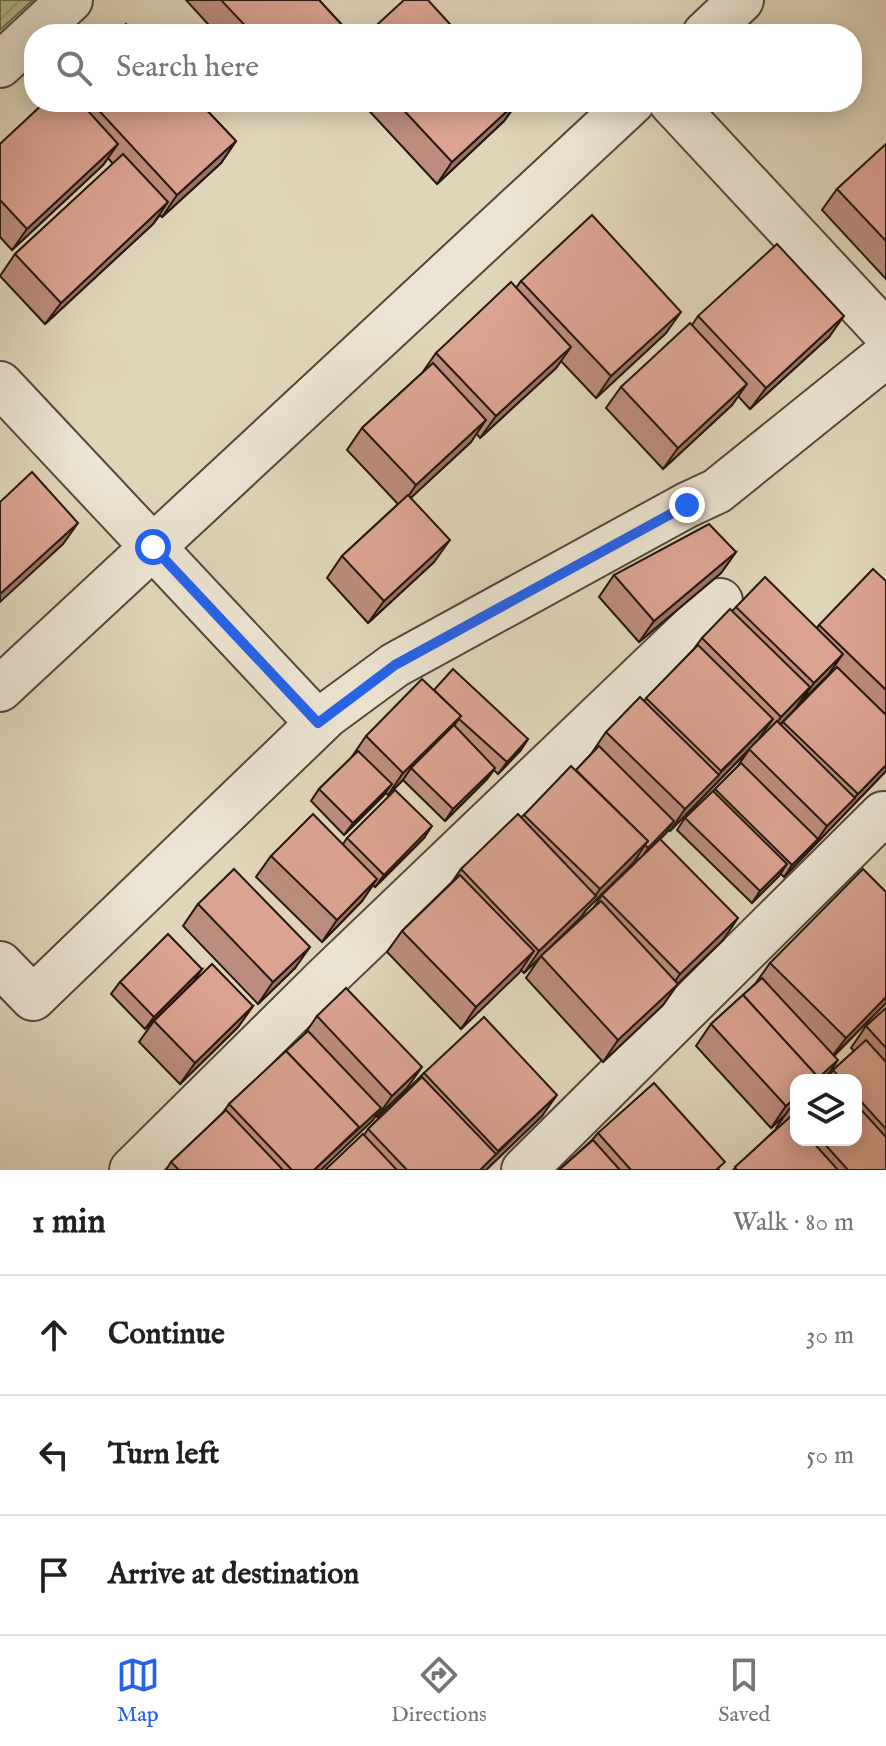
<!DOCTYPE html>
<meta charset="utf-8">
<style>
body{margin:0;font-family:"IM FELL English",serif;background:#f6f6f6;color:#202124}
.controls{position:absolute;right:24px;bottom:24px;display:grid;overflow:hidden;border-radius:16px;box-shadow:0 4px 20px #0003}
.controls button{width:72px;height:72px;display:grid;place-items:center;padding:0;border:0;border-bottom:2px solid #e0e0e0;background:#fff;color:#202124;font:40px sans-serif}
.stop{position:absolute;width:24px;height:24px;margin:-18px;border:6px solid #2563eb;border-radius:50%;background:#fff}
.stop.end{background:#2563eb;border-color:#fff;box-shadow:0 2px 8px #0008}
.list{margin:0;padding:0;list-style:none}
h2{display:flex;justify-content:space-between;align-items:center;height:104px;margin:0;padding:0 32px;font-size:34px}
h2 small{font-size:26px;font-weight:400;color:#757577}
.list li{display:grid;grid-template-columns:52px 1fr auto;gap:24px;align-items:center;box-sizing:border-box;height:120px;padding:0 32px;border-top:2px solid #e0e0e0}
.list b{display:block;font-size:30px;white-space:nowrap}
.list em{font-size:26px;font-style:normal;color:#757577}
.icon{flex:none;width:44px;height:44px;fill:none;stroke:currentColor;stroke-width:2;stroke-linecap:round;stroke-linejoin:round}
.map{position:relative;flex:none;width:886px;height:1170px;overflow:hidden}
.search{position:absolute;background:#fff;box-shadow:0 4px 20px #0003;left:24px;right:24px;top:24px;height:88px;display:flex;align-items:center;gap:20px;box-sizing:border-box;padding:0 28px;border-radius:32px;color:#757577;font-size:30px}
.sheet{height:464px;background:#fff}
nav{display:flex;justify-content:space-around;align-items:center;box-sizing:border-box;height:112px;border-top:2px solid #e0e0e0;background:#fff;font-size:22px;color:#757577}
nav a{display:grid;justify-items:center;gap:4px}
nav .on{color:#2563eb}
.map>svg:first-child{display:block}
.garden{fill:url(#garden-furrows);stroke:#6e6a4e;stroke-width:2}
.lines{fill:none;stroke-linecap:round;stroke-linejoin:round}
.minor-casing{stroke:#544739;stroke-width:48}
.minor{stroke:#ece4d2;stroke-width:44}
.wall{fill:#bc8d7d;stroke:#25180e;stroke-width:2;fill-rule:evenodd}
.shaded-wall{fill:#997366;stroke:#25180e;stroke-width:2}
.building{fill:#dba491;stroke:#25180e;stroke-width:2}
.route{stroke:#2563eb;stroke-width:10}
</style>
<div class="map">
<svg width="886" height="1170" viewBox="0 0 886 1170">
<defs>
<pattern id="garden-furrows" width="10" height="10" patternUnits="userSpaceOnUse" patternTransform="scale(2)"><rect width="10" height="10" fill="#b6bc8d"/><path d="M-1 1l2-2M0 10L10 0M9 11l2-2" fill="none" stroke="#9ca178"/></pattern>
</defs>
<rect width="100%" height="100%" fill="#e1d5b9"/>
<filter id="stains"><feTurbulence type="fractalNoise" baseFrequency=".0025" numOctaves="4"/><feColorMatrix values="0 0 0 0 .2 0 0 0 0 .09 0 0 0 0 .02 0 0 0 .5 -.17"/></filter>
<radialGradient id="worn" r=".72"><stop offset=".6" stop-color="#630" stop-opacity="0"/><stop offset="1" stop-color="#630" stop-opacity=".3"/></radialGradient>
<polygon class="garden" points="0,0 33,0 0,30"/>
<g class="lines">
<g class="minor-casing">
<g id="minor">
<polyline points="705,34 741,0"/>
<polyline points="0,65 70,0"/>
<polyline points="671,102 886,333"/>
<polyline points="0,384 318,723"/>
<polyline points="0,689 632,102"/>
<polyline points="0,964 33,998 327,715 395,665 687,505 717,491 886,355"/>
<polyline points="132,1170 325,979 720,601"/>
<polyline points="524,1170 883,814"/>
</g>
</g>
<use href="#minor" class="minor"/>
</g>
<g class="wall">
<polygon points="186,0 319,0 343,26 337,34 217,34"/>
<polygon points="45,102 199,102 236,141 221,163 162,217 160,215 153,224 45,324 0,276 15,254 113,164 108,158 103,165 12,250 0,237 0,144"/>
<polygon points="361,102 518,102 504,121 437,184"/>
<polygon points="886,144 886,279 822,210 837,189"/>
<polygon points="521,281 666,333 596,398 561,361 556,368 480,438 476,433 471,442 410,498 434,562 368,623 327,578 342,556 398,504 347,450 362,428 422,373 436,353 516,288"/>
<polygon points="698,316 829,337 750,409 738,396 732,405 663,469 606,408 621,387 692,325"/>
<polygon points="736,552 721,573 639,642 599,597 614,575"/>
<path d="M886 581V771L784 877 780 873 752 903 677 830 685 818 713 791 737 767 749 750 670 831 669 830 658 841 723 940 678 983 663 1005 603 1062 526 978 541 956 594 907 602 895 639 859 637 857 633 863 586 910 581 917 524 973 521 970 461 1029 387 952 402 931 452 882 461 869 576 770 591 754 606 732 644 701 693 650 702 638 732 611 736 607 817 628 819 625ZM830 673 783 722 781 725 780 724 798 704Z"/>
<polygon points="434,690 528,739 520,751 498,774 494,770 487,779 445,821 403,780 388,795 386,793 344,835 311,801 319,789 351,758 366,736"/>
<polygon points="347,838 424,838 375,887 373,885 362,901 322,942 256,877 271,856 343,844"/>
<polygon points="198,904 295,968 258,1004 183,926"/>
<path d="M770 963 886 1003 834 1056 829 1073 830 1075 833 1070 854 1051 851 1048 866 1026 886 1008V1170H733L776 1129V1128L785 1115 771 1128 696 1046 711 1024 755 984ZM796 1080H856V1140H796Z"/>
<polygon points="202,969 145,1029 111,994 120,982"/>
<polygon points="253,1006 238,1027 180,1084 139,1042 154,1021"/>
<polygon points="317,1016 407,1088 377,1117 375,1116 321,1170 166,1170 171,1162 222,1114 229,1104 304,1035"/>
<polygon points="424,1073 542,1116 486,1170 325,1170 364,1135 368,1129"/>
<polygon points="598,1133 720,1170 559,1170 592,1140"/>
</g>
<g class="shaded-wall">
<polygon points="517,102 504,121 437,184 452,162"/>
<polygon points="236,141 221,163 162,217 177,195"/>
<polygon points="118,144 103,165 12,250 27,229"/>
<polygon points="168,202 153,224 45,324 61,303"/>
<polygon points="681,312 666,333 596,398 611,376"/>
<polygon points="844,316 829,337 750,409 766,388"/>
<polygon points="571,347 556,368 480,438 496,416"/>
<polygon points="747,384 732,405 663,469 678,448"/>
<polygon points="486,420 471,442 401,507 416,485"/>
<polygon points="78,523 63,544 0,602 0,594"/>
<polygon points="450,540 434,562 368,623 384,601"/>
<polygon points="736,552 721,573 639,642 654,621"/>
<polygon points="843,654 828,675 799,704 814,683"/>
<polygon points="810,687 795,709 766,739 781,717"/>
<polygon points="461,716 446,737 411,768 403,780 388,795 403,773"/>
<polygon points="773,719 758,740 670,831 685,809"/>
<polygon points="528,739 520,751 498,774 507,762"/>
<polygon points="886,765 886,771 784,877 792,865 818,839 827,826"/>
<polygon points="495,768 487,779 445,821 453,809"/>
<polygon points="392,784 383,796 344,835 353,823"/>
<polygon points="674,821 666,833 640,860 648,848"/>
<polygon points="432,826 424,838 375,887 384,875"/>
<polygon points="648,841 633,863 586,910 581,917 524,973 539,951 595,896 600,889"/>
<polygon points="787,864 779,876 752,903 760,891"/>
<polygon points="377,879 362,901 322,942 337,920"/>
<polygon points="738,918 723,940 665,996 680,974"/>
<polygon points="310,947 295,968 258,1004 273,982"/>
<polygon points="534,951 519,973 461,1029 476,1007"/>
<polygon points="202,969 194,981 145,1029 154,1017"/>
<polygon points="678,984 663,1005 603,1062 618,1040"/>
<polygon points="886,997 886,1003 830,1059 846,1038"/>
<polygon points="253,1006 238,1027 180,1084 195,1063"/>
<polygon points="838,1060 830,1072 821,1080 816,1080"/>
<polygon points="422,1067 407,1088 377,1117 392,1096"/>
<polygon points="557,1095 542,1116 486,1170 480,1170"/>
<polygon points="796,1097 796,1105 791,1107 785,1115 771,1128 786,1106"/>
<polygon points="381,1108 373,1120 321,1170 314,1170"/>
</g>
<g class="building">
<polygon points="221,0 319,0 343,26 334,34 253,34"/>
<polygon points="404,0 428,0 459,34 367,34"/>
<polygon points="126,24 136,34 115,34"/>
<polygon points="45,102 80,102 118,144 27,229 0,200 0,144"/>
<polygon points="91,102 199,102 236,141 177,195"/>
<polygon points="396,102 517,102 452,162"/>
<polygon points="886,144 886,241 837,189"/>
<polygon points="123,154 168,202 61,303 15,254"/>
<polygon points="592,215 681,312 611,376 521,281"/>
<polygon points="777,244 844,316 766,388 698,316"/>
<polygon points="511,282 571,347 496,416 436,353"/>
<polygon points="690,323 747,384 678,448 621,387"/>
<polygon points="433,363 486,420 416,485 362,428"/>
<polygon points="32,472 78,523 0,594 0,502"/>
<polygon points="408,495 450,540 384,601 342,556"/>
<polygon points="709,524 736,552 654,621 614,575"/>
<polygon points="873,569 886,581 886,690 819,625"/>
<polygon points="765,577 843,654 814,683 736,607"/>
<polygon points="730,609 810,687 781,717 702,638"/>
<polygon points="698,645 773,719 721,771 646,698"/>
<polygon points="837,667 886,715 886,765 858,794 783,722"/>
<polygon points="453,669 528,739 507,762 458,718 461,716 434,690"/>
<polygon points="422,679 461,716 403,773 366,736"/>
<polygon points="640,697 719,775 685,809 606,732"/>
<polygon points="777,721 855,798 827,826 749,749"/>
<polygon points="454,725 495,768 453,809 411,768"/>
<polygon points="599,746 674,821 648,848 645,845 648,841 576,770"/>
<polygon points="358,751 392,784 353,823 319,789"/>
<polygon points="741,763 818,839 792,865 715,789"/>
<polygon points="571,766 648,841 600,889 524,815"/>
<polygon points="395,790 432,826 384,875 347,838"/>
<polygon points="713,791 787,864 760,891 685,818"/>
<polygon points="313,814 377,879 337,920 271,856"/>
<polygon points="518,814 596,896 539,951 461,869"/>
<polygon points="660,839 738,918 680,974 602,895"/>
<polygon points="234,869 310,947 273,982 198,904"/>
<polygon points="863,869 886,892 886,997 846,1038 770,963"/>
<polygon points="460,875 534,951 476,1007 402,931"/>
<polygon points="601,901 678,984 618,1040 541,956"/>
<polygon points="168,934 202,969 154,1017 120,982"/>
<polygon points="212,964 253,1006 195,1063 154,1021"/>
<polygon points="762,978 838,1060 816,1080 818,1077 743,995"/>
<polygon points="346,988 422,1067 392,1096 317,1016"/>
<polygon points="743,995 818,1077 815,1080 796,1080 796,1097 786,1106 711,1024"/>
<polygon points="886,1008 886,1048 866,1026"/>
<polygon points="484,1017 557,1095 498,1151 424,1073"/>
<polygon points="308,1031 381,1108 355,1132 359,1127 286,1051"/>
<polygon points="866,1040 886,1062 886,1129 856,1096 856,1080 842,1080 833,1070"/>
<polygon points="286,1051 359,1127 314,1170 292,1170 229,1104"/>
<polygon points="829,1073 835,1080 821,1080"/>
<polygon points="422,1077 496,1154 480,1170 407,1170 368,1129"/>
<polygon points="654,1083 725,1162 716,1170 631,1170 598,1133"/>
<polygon points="796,1102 796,1112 791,1107"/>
<polygon points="856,1104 886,1137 886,1170 848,1170 821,1140 856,1140"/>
<polygon points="226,1110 283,1170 179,1170 171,1162"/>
<polygon points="790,1117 796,1124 796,1140 811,1140 838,1170 737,1170 735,1167"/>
<polygon points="363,1134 397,1170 325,1170"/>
<polygon points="593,1140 620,1170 559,1170"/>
</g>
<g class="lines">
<polyline class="route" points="153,547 318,723 395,665 687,505"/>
</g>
<rect width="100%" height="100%" filter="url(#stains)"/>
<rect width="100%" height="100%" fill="url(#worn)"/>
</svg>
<div class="controls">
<button><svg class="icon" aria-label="layers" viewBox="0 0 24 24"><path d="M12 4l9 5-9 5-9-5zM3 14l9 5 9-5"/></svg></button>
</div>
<div class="stop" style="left:153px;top:547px"></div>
<div class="stop end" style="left:687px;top:505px"></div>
<div class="search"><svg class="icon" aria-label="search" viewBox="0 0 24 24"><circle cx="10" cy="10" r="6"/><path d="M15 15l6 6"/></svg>Search here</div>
</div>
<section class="sheet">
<h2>1 min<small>Walk · 80 m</small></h2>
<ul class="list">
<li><svg class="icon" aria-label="ahead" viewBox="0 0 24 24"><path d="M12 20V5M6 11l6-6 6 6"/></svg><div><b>Continue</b></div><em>30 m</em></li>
<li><svg class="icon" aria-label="left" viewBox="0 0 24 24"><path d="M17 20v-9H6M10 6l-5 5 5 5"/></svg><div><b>Turn left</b></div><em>50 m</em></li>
<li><svg class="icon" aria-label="arrive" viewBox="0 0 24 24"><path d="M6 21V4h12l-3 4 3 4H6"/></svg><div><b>Arrive at destination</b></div></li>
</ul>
</section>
<nav>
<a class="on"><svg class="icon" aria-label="map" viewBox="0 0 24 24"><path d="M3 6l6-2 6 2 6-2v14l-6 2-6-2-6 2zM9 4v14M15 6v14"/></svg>Map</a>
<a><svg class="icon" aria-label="directions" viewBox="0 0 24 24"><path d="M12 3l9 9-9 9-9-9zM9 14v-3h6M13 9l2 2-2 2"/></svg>Directions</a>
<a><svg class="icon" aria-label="saved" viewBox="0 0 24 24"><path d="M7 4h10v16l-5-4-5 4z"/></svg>Saved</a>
</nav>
